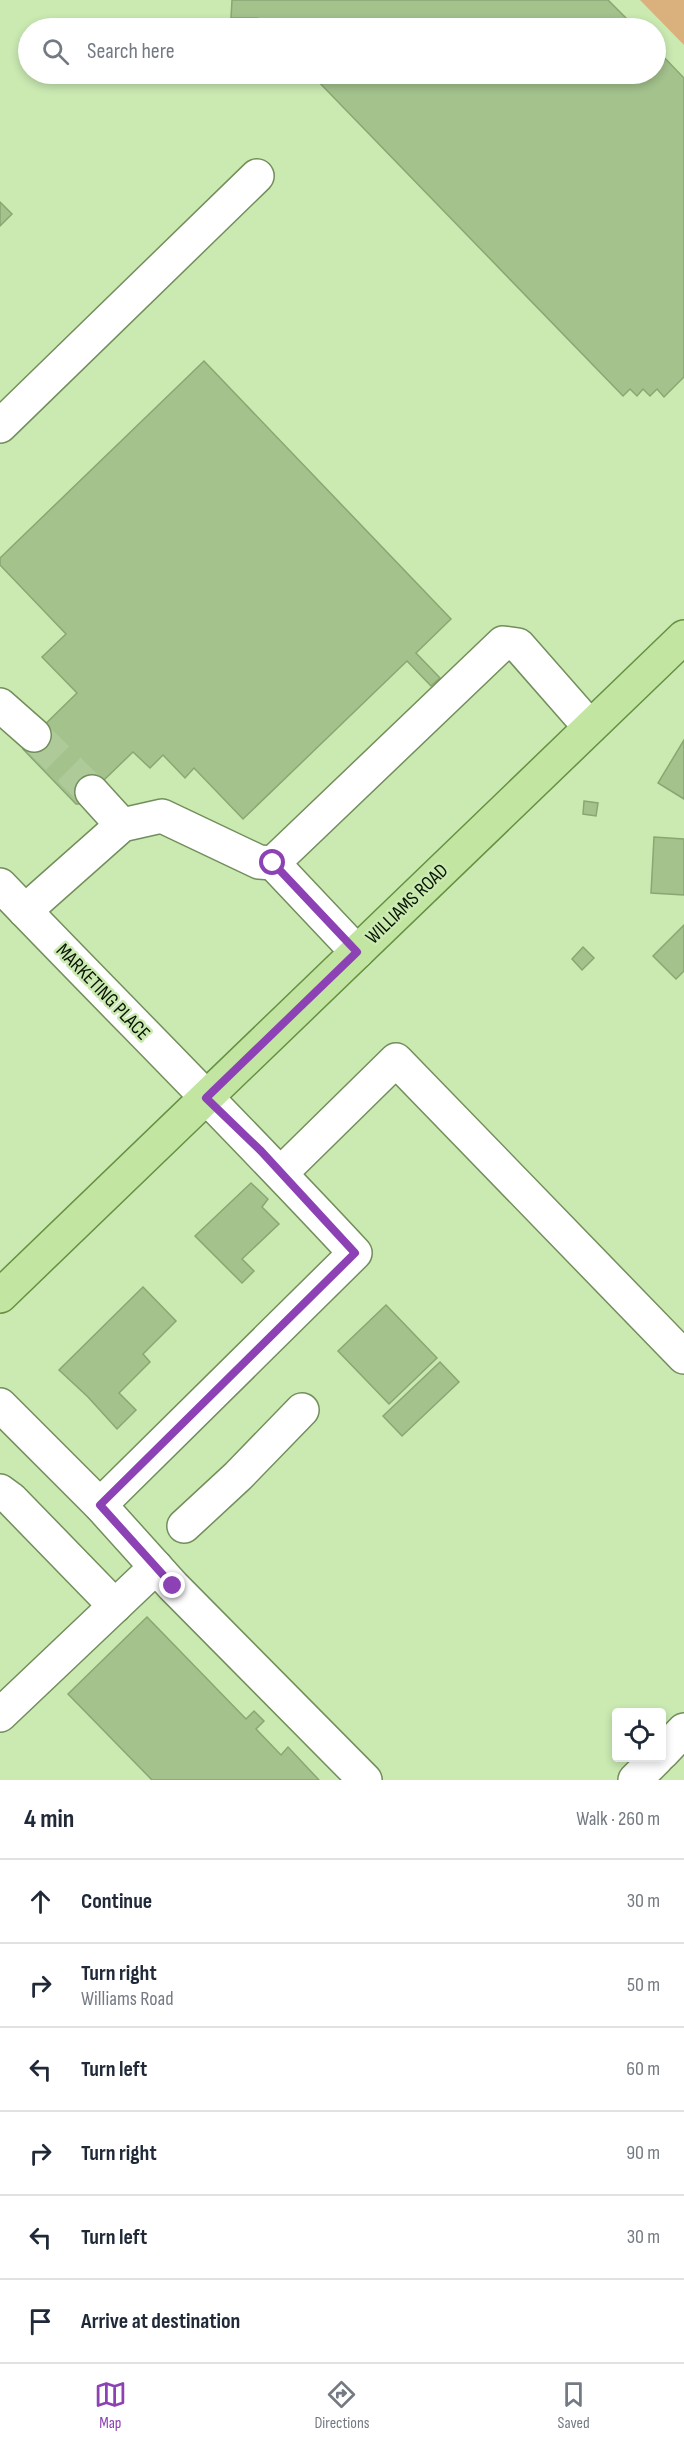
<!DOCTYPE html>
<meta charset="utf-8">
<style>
body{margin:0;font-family:"Sofia Sans Condensed",sans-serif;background:#f2f2f3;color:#1f2937}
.controls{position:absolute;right:18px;bottom:18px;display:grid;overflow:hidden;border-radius:6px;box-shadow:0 3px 9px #0003}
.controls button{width:54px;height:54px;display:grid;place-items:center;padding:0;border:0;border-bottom:2px solid #e0e1e3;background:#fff;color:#1f2937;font:30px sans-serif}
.stop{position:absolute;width:18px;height:18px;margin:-14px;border:4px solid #8c42b4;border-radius:50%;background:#fff}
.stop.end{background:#8c42b4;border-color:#fff;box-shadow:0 2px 6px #0008}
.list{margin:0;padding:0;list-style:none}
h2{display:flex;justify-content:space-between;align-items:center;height:78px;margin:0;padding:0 24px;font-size:26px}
h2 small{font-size:20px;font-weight:400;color:#747a83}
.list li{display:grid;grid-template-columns:39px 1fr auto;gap:18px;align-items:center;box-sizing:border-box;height:84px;padding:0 24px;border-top:2px solid #e0e1e3}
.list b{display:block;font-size:22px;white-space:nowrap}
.list p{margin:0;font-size:20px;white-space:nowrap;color:#747a83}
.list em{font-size:20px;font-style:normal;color:#747a83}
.icon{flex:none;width:33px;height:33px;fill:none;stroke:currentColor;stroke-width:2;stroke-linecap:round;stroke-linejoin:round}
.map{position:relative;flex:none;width:684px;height:1780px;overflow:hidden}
.search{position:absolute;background:#fff;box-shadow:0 3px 9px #0003;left:18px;right:18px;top:18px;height:66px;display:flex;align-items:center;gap:15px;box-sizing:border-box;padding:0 21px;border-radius:33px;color:#747a83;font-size:22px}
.sheet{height:582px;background:#fff}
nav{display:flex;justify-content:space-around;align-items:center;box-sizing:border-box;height:84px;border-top:2px solid #e0e1e3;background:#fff;font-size:16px;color:#747a83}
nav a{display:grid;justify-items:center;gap:3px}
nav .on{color:#8c42b4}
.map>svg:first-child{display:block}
.green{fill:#dab07c}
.building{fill:#a3c28c;stroke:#89a772;stroke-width:1.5}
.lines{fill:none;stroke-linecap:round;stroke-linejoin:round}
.minor-tunnel{stroke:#adca98;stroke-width:33;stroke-dasharray:33 16;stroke-linecap:butt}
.minor-casing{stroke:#728e5b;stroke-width:36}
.major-casing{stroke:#679042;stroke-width:36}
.minor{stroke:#fff;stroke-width:33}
.major{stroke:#c2e5a2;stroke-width:33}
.route{stroke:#8c42b4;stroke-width:8}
.labels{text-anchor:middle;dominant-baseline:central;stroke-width:5;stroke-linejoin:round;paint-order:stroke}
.street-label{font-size:20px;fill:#091302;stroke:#caeab2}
</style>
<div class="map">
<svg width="684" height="1780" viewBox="0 0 684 1780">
<rect width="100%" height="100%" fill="#caeab2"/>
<polygon class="green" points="640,0 684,0 684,45"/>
<g class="building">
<polygon points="232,0 608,0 636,28 267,28 258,18 231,18"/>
<polygon points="656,49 684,78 684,377 664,397 657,389 650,396 643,389 637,396 630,389 623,396 311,74 656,74"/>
<polygon points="0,202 12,214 0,226"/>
<polygon points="204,361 451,619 416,653 440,678 431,686 407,661 243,819 194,768 185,778 163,755 150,768 133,752 79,804 76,804 23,749 25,744 77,693 42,657 66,634 0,565 0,558"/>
<polygon points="684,740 684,799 658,783"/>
<polygon points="584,801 598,803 596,816 583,814"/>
<polygon points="654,837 684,839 684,895 651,893"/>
<polygon points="684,925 684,971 676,979 653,956"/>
<polygon points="583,947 594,958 582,970 572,959"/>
<polygon points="251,1183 268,1199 262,1207 279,1224 242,1259 254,1271 242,1283 195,1236"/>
<polygon points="143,1287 176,1321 143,1354 150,1362 119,1393 136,1410 117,1429 88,1397 59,1370"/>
<polygon points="386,1305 437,1358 389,1404 338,1351"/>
<polygon points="440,1362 459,1382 402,1436 383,1416"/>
<polygon points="147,1617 246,1719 254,1711 264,1721 256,1729 281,1755 288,1747 319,1780 152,1780 68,1694"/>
</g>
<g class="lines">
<polyline class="minor-tunnel" points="34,735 92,792"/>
<g class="minor-casing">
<g id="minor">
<polyline points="0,426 257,176"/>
<polyline points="0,705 34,735"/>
<polyline points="92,792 122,825"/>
<polyline points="273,863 357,952"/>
<path d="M0 885C118 1008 239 1128 355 1253L100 1505"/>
<polyline points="25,911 122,825 162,816 259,862 273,863 503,643 518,645 590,727"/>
<polyline points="281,1173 396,1060 684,1357"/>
<polyline points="0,1405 100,1505 173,1586 365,1780"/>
<polyline points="0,1491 11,1499 115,1606"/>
<polyline points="184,1526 238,1476 302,1410"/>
<polyline points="0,1715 156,1567"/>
<polyline points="662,1753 684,1730"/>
<polyline points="635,1780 657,1758"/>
</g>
</g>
<g class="major-casing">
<polyline id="major" points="0,1296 684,637"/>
</g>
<use href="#minor" class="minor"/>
<use href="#major" class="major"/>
</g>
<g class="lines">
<polyline class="route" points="173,1586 100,1505 355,1253 261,1151 206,1098 357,952 273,863"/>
</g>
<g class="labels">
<g class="street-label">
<text transform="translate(407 904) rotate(-44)">WILLIAMS ROAD</text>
<text transform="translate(103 992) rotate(46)">MARKETING PLACE</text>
</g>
</g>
</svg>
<div class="controls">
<button><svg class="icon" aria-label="locate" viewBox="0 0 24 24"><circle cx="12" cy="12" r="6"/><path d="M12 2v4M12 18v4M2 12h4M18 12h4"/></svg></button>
</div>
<div class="stop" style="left:273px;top:863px"></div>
<div class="stop end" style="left:173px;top:1586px"></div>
<div class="search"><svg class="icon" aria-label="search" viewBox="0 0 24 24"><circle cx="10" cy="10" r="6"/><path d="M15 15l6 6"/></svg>Search here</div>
</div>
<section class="sheet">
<h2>4 min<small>Walk · 260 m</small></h2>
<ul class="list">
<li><svg class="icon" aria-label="ahead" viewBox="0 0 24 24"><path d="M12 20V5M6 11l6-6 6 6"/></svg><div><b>Continue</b></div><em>30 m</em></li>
<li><svg class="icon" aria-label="right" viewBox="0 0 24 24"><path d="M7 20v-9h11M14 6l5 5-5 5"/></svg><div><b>Turn right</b><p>Williams Road</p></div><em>50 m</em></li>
<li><svg class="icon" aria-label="left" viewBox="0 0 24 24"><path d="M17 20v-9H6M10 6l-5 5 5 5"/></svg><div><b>Turn left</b></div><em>60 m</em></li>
<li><svg class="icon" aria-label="right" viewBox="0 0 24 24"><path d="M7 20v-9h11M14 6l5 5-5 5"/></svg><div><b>Turn right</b></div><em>90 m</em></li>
<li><svg class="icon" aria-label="left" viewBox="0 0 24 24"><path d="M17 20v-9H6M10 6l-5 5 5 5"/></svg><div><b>Turn left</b></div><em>30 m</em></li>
<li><svg class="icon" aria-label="arrive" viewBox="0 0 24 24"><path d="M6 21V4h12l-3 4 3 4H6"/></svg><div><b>Arrive at destination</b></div></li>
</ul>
</section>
<nav>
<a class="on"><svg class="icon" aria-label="map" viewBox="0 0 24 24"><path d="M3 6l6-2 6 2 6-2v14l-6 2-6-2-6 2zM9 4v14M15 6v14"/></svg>Map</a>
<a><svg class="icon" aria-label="directions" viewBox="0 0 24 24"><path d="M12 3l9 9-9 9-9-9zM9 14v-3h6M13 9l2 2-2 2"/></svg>Directions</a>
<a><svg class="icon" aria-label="saved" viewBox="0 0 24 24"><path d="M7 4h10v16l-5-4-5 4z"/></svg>Saved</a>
</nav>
